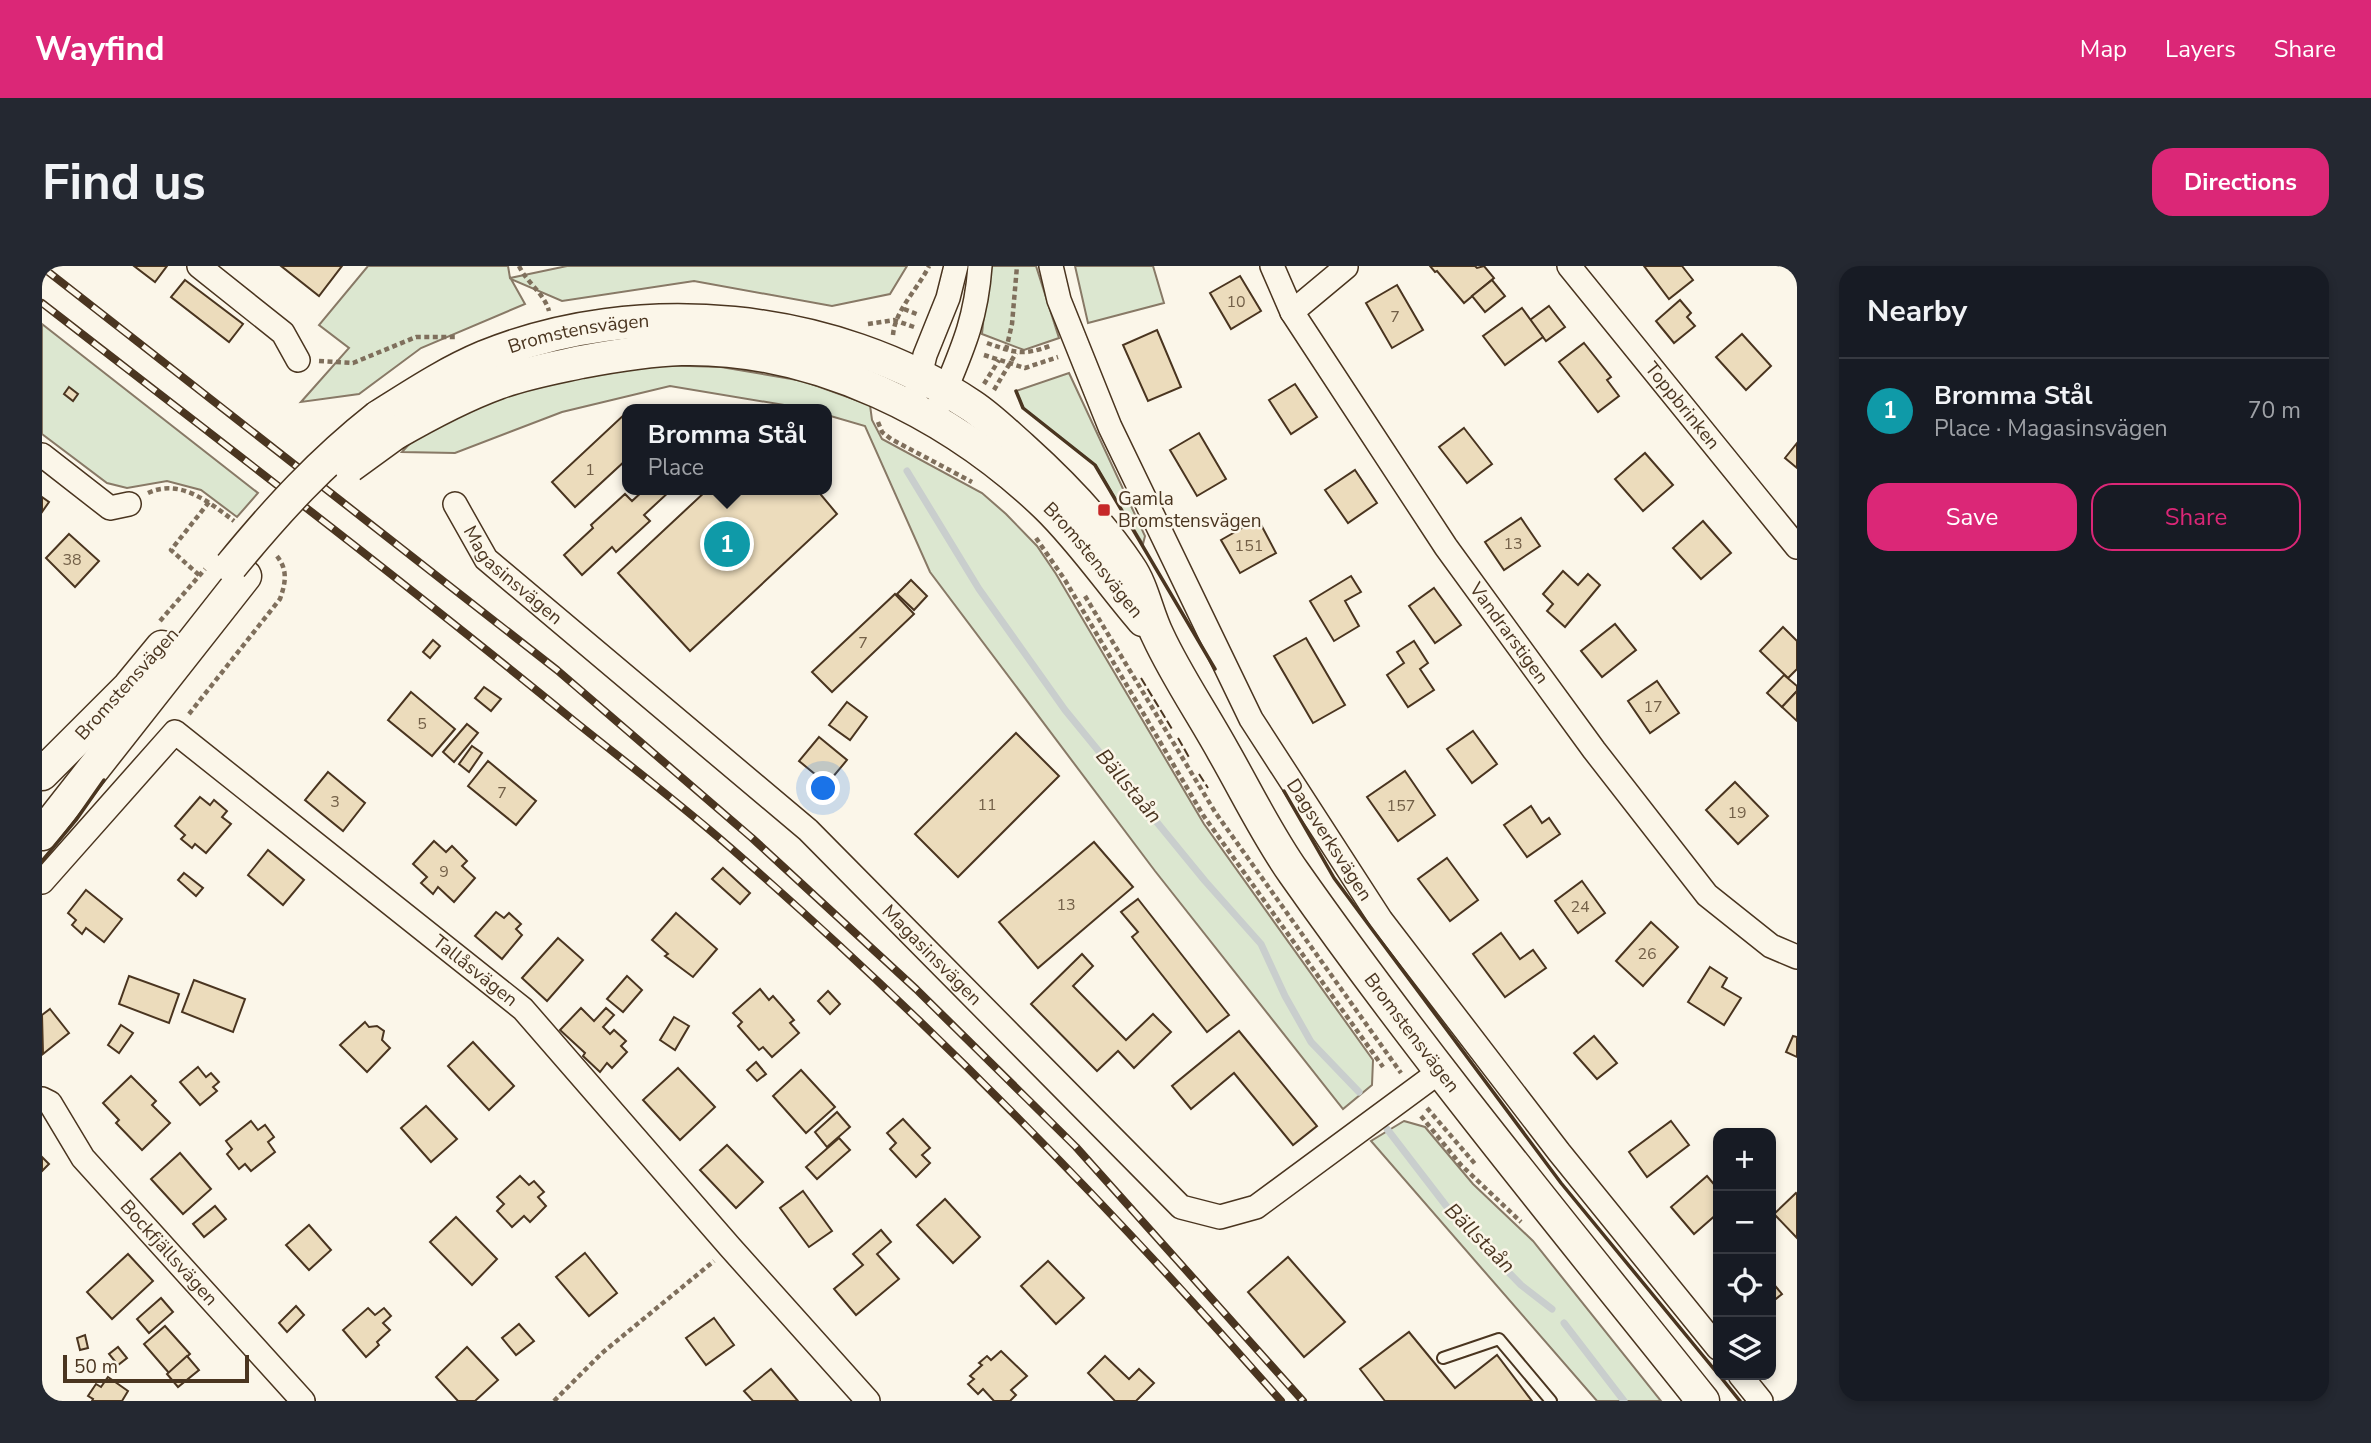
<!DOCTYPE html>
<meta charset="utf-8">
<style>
body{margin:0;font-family:"Nunito Sans",sans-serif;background:#242831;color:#f1f3f6}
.controls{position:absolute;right:21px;bottom:21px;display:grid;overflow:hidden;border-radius:14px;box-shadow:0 4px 10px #0003}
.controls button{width:63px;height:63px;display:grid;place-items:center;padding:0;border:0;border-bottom:2px solid #363941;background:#171b24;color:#f1f3f6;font:35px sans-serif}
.scale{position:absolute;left:21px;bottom:18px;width:186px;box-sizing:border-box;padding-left:7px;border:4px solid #4a3520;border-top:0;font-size:19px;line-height:24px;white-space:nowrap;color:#4a3520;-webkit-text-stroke:5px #fbf6e9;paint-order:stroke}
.you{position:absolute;left:782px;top:523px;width:24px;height:24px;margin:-18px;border:5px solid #fff;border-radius:50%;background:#1a73e8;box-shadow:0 0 0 10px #1a73e833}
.badge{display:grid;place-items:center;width:46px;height:46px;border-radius:50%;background:#db2777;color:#fff;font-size:23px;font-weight:700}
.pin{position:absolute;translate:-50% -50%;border:4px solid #fff;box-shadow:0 2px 7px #0006}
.popup{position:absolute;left:580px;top:138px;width:210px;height:91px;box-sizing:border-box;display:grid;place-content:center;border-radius:14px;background:#171b24;filter:drop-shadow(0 2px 5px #0005);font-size:23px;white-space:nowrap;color:#9ea1a6}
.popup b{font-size:26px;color:#f1f3f6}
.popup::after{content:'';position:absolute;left:50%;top:100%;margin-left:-14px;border:14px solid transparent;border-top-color:#171b24}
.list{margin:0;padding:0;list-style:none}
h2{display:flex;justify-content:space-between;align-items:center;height:91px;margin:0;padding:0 28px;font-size:30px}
h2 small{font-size:23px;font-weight:400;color:#9ea1a6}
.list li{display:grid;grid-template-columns:46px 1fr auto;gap:21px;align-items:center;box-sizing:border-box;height:105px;padding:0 28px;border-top:2px solid #363941}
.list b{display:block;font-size:26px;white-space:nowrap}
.list p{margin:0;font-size:23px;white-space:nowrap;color:#9ea1a6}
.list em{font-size:23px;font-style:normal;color:#9ea1a6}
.actions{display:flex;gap:14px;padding:21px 28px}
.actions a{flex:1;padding:16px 0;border:2px solid #db2777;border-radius:21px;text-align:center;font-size:24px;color:#db2777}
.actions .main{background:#db2777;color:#fff}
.icon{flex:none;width:38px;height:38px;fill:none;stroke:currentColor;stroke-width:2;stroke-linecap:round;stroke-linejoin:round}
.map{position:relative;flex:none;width:1755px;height:1135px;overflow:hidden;border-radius:21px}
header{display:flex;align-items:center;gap:42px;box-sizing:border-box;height:98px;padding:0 35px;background:#db2777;color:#fff}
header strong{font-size:33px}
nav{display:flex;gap:38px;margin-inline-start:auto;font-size:24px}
.intro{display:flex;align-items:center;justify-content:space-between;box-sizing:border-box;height:168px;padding:0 42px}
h1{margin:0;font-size:49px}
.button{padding:18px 32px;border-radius:21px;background:#db2777;color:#fff;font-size:24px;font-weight:700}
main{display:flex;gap:42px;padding:0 42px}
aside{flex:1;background:#171b24;border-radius:21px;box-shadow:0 4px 10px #0003}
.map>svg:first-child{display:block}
.green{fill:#dce7d0;stroke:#887966;stroke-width:2}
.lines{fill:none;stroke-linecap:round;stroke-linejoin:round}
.stream{stroke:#c9cecd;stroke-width:7}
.building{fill:#ecdcbc;stroke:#4a3520;stroke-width:2}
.lane-casing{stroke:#4a3520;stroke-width:14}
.street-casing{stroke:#4a3520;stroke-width:26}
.secondary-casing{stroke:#4a3520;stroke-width:35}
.path{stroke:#7f6f5c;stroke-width:4.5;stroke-dasharray:5 3.5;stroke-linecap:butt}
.lane{stroke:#fbf6e9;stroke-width:10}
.street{stroke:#fbf6e9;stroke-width:23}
.secondary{stroke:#fbf6e9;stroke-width:32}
.rail-casing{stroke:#4a3520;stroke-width:8}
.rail{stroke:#fbf6e9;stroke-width:5;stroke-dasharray:16;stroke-linecap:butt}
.secondary-bridge-casing{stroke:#4a3520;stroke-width:35;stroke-linecap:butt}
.secondary-bridge{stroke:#fbf6e9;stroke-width:32}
.fence{stroke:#4a3520;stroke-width:2;stroke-dasharray:9 3.5;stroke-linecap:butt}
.wall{stroke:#4a3520;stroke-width:3.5}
.poi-dot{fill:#c62828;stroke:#fbf6e9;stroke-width:2.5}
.labels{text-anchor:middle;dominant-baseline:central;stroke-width:5;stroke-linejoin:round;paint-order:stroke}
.number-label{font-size:16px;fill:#725f47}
.street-label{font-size:19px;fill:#4a3520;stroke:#fbf6e9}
.poi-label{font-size:19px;fill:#4a3520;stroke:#fbf6e9;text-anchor:start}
.water-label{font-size:21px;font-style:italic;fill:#4a3520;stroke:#fbf6e9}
</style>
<header>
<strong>Wayfind</strong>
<nav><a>Map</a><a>Layers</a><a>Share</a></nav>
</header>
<div class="intro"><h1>Find us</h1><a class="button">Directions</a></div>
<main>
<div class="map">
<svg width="1755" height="1135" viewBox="0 0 1755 1135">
<rect width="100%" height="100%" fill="#fbf6e9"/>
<g class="green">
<polygon points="326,0 466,0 468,12 525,0 865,0 848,28 790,40 652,15 520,35 469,13 483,38 379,82 317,128 259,136 307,82 277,59"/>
<polygon points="947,0 994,0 1017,72 982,84 940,68"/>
<polygon points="1033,0 1111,0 1122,37 1046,57"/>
<polygon points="0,58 216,227 195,251 159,224 125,215 85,222 65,217 0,168"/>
<polygon points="615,99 679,101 761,115 828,139 830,154 840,173 940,227 964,248 995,280 1014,308 1162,558 1331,794 1330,819 1301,843 1113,605 888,306 823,160 785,149 785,143 766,143 628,120 520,146 413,187 360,186 379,165 471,123 543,107"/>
<polygon points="1027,107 1103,270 1101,278 1053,199 981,142 974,125"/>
<polygon points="1362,855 1383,861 1431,918 1491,975 1619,1135 1555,1135 1329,875"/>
</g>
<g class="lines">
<g class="stream">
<polyline points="865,205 937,323 1023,444 1163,615 1219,678 1243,730 1269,776 1317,826"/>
<polyline points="1345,863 1412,950 1479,1019 1510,1043"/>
<polyline points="1522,1057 1582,1135"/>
</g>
</g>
<g class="building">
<polygon points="92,0 125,0 113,16"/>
<polygon points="239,0 300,0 277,30"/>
<polygon points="1388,0 1433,0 1435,2 1442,0 1452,12 1422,37 1395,5 1393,6"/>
<polygon points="1602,0 1640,0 1651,14 1627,33"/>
<polygon points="1198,10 1219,45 1189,63 1168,27"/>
<polygon points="143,14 201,58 187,76 129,31"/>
<polygon points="1450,14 1463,30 1443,46 1430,30"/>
<polygon points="1355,19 1381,64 1350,82 1324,37"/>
<polygon points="1638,34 1649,47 1645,51 1653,60 1632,77 1614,55"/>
<polygon points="1507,40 1523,61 1504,75 1488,54"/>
<polygon points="1480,42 1501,71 1463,99 1441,70"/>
<polygon points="1115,64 1139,121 1106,135 1081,79"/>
<polygon points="1700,68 1729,100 1704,124 1674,91"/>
<polygon points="1542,77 1569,111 1565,114 1577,130 1556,146 1517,96"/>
<polygon points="1253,118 1275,151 1249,168 1227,134"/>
<polygon points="27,121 36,128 31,135 22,128"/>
<polygon points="585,146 585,193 533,241 510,216"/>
<polygon points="1422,162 1450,198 1425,217 1397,181"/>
<polygon points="1157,167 1184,213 1155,230 1128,184"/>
<polygon points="1755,177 1755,202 1743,192"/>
<polygon points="1603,187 1631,219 1601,245 1573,213"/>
<polygon points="1313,204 1335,237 1306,257 1283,224"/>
<polygon points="602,224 629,224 602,249 608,255 574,286 570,281 540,309 522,289 551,262 549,259 583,228 590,235"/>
<polygon points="665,224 775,224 795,248 648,385 576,307"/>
<polygon points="0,231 7,236 0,246"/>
<polygon points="1479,252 1498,280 1462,304 1443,276"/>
<polygon points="1216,253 1234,287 1198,307 1179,274"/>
<polygon points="1661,255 1689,287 1659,313 1631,282"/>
<polygon points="27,268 57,295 33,321 4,292"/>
<polygon points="1521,305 1536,319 1546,308 1558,319 1523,361 1505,345 1511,338 1501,328"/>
<polygon points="1309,310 1319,326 1303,335 1317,360 1292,375 1268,335"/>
<polygon points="869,314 885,330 872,344 855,328"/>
<polygon points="1392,322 1419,359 1393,377 1367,340"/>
<polygon points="853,328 872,348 790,426 770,406"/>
<polygon points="1573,358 1594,384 1560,411 1539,385"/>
<polygon points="1741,361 1755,375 1755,403 1746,412 1718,385"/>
<polygon points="1264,372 1303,439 1271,457 1232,390"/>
<polygon points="391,374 398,380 388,392 381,386"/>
<polygon points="1372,375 1386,397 1378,403 1392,424 1366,441 1345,409 1362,397 1355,386"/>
<polygon points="1742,409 1755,420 1755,425 1740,441 1725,427"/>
<polygon points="1615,415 1637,447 1608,467 1586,435"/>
<polygon points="442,421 459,433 449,445 433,432"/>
<polygon points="1755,425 1755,455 1740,441"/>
<polygon points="369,426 413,463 390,490 346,454"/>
<polygon points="805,436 825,451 808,474 787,459"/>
<polygon points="425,458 436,467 412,496 401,486"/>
<polygon points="1431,465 1455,498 1430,517 1405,483"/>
<polygon points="974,467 1017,510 916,611 873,568"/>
<polygon points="777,471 805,494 785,518 757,495"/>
<polygon points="430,480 440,487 427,506 417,498"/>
<polygon points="446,495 494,535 474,559 426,520"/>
<polygon points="1363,505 1393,549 1356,575 1325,531"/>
<polygon points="286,506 323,537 301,565 263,534"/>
<polygon points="1693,516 1726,550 1696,578 1664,544"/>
<polygon points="158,531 168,539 172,534 185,545 180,551 189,558 164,587 153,578 150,582 139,573 143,569 133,560"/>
<polygon points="1489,540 1500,557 1507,552 1518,568 1485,591 1462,559"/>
<polygon points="392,575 404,586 410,580 425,595 420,600 433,612 412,636 396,621 391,628 379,617 385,611 371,598"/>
<polygon points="1052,576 1091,621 996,702 957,656"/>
<polygon points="226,584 262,614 241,639 206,609"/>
<polygon points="1405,592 1436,634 1408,655 1376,613"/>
<polygon points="681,602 708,627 698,638 670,613"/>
<polygon points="142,607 161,622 154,630 136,614"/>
<polygon points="1540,615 1563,647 1536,667 1513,635"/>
<polygon points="44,624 80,653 62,676 44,662 40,668 30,659 34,654 26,647"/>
<polygon points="1096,633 1187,749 1165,766 1090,671 1096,666 1079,646"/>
<polygon points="454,646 462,652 467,647 479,658 474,663 480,669 460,693 433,670"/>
<polygon points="634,647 675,683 651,711 623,690 626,688 610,674"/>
<polygon points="1609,656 1636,681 1601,720 1574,695"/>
<polygon points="1459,667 1478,693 1491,684 1504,702 1463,731 1431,688"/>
<polygon points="516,672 541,694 505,735 480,712"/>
<polygon points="1040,688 1051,700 1031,720 1084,774 1111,748 1129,766 1092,802 1076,785 1055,805 989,738"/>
<polygon points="1668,701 1685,712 1680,721 1699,732 1682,759 1646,736"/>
<polygon points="87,710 137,728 127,757 77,738"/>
<polygon points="585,710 600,724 581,746 565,733"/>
<polygon points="152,714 203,733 191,766 140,746"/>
<polygon points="718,723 727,734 731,730 752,754 748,757 757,767 730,791 721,781 717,784 696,760 700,756 691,747"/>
<polygon points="786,725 798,738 788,748 776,735"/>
<polygon points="539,742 552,755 564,742 572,749 561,761 568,768 572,764 584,775 579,780 585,786 570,802 565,797 558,806 541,790 543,787 518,764"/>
<polygon points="8,743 27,767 1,788 0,749"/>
<polygon points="632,751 647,760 633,784 618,774"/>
<polygon points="323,756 327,761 335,760 342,765 340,774 348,782 325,806 298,779"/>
<polygon points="79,759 91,767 77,787 66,779"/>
<polygon points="1197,765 1275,860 1251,879 1192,807 1149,843 1130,820"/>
<polygon points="1552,770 1575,797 1555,813 1532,787"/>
<polygon points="1751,770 1755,771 1755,791 1744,786"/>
<polygon points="431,776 472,820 447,844 406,800"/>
<polygon points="714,796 724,808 715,815 705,804"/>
<polygon points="156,801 164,811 169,807 177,816 171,821 175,825 158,839 138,816"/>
<polygon points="636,802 673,841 638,874 601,834"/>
<polygon points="759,804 793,841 764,867 731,830"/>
<polygon points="89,810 114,835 110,839 128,857 100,884 74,857 77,854 61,837"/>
<polygon points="384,840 415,873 389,896 359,862"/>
<polygon points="795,846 808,861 785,881 773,866"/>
<polygon points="861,853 888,882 880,889 888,897 874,911 848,883 854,877 845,867"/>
<polygon points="209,855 216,864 223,859 232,871 226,876 233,886 209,905 203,898 197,903 185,888 190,883 184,875"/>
<polygon points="1629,855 1647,879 1605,911 1587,886"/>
<polygon points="797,872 808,884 775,913 764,901"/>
<polygon points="685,879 721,916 694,942 658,904"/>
<polygon points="138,887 169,923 141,948 109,913"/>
<polygon points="0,891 7,898 0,905"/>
<polygon points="478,910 487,919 492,915 502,926 496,931 504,940 488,956 482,950 470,961 455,945 462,938 455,931"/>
<polygon points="1665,910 1676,923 1676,947 1652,968 1629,941"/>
<polygon points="761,925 790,965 767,981 738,942"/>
<polygon points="1754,927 1755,928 1755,972 1732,948"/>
<polygon points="903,933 938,971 911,997 875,959"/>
<polygon points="173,940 184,953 162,971 151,958"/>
<polygon points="414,951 455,993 430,1019 388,976"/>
<polygon points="267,959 289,984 267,1004 244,979"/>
<polygon points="839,964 849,976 835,988 857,1013 814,1049 792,1023 821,999 811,988"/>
<polygon points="543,987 575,1027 547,1050 514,1011"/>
<polygon points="86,988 111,1015 70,1053 45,1026"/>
<polygon points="1246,991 1303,1056 1262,1091 1206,1026"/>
<polygon points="1006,995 1042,1032 1014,1058 979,1020"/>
<polygon points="1729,1015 1740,1028 1729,1037"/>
<polygon points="119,1032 131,1046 107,1067 95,1053"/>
<polygon points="254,1040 262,1049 245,1066 237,1057"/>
<polygon points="326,1042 333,1049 342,1042 349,1050 341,1057 348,1064 335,1076 337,1079 324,1091 301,1064"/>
<polygon points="672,1052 692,1079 664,1099 644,1072"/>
<polygon points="477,1058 492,1075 474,1089 460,1072"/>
<polygon points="123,1060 148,1088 127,1107 102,1078"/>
<polygon points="1367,1066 1413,1122 1455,1089 1490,1135 1343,1135 1318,1103"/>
<polygon points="43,1069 46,1082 38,1084 35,1072"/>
<polygon points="76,1081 85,1092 76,1099 67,1088"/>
<polygon points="425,1081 456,1114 433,1135 416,1135 394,1111"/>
<polygon points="959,1085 985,1110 969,1124 974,1129 968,1135 952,1135 941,1123 936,1128 926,1118 932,1113 928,1110 940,1099 937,1097 945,1090 949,1094"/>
<polygon points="145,1090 157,1104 136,1121 125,1108"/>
<polygon points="1063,1090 1087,1113 1097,1103 1112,1117 1094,1135 1073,1135 1046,1107"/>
<polygon points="729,1103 756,1135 711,1135 702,1125"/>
<polygon points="66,1111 86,1125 80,1135 50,1135 51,1133 46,1130 54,1118 59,1121"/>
</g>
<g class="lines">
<g class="lane-casing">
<polyline id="lane" points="1401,1092 1457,1073 1509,1135"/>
</g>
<g class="street-casing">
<g id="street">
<polyline points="157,0 241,67 256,94"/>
<path id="s1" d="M1009 0 1017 34 1068 161 1209 453 1339 654 1517 886 1676 1082"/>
<path id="s2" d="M1230 0 1250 46 1404 281 1552 484 1665 629 1729 680 1755 691"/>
<path id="s3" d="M1527 0 1755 281"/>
<polyline points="1250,46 1304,1"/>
<path d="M898 137C919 86 934 56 938 0"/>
<polyline points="870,143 883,89 906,32 914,0"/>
<polyline points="0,189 68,242 87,238"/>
<path id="s4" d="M413 238 444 293 766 564 1139 941 1178 951 1214 941 1397 806"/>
<path id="s5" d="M0 616 133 466 481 743 688 981 826 1135"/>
<path id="s6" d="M0 833 8 837 41 892 261 1135"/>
<polyline points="1698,1109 1719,1135"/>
</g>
</g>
<g class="secondary-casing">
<g id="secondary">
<path id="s7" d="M336 151C371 129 404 107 442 91 596 28 791 47 930 140 948 152 964 168 980 182 1020 218 1057 256 1087 301 1101 321 1105 348 1116 370 1134 409 1160 447 1181 485 1204 525 1225 569 1252 607 1380 789 1522 961 1661 1135"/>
<path id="s8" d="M352 168C385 149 420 130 456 117 483 107 511 102 539 96 571 90 605 84 639 83 774 80 909 148 1005 240 1041 275 1069 317 1101 354"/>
<polyline points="0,508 87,421 120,381"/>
<polyline points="0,568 203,310"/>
</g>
</g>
<g class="path">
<path d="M477 0C485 17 502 27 507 45"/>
<polyline points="862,43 877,49"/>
<polyline points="826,58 852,54 872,61"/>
<path d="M851 69C853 44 876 23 887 0"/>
<path d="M945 77C973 87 982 90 1010 79"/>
<polyline points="964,84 970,58 975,0"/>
<polyline points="942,89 983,102 1016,91"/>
<polyline points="277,95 311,97 374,71 414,71"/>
<polyline points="942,118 957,94"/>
<polyline points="952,124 974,87"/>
<polyline points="836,156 840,166 849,173 930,216"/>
<path d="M106 227C138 212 167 236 192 255"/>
<polyline points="994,272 1023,314 1161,549 1341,801"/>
<polyline points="157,309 129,284 167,236"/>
<polyline points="1043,330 1173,546 1359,807"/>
<polyline points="118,355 163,303"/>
<path d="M147 448 238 333C244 316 246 303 234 289"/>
<polyline points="1385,842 1434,899"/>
<polyline points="1379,850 1419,899 1479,956"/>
<polyline points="512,1135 560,1087 672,995"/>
</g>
<use href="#lane" class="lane"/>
<use href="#street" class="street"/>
<use href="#secondary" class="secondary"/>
<g class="rail-casing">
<g id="rail">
<polyline points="0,1 515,404 710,572 874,723 1034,881 1261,1135"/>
<path d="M0 37C178 175 357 312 531 454 587 499 645 543 699 591 892 760 1070 942 1239 1135"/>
</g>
</g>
<use href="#rail" class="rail"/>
<g class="secondary-bridge-casing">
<g id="secondary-bridge">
<polyline points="308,200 352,168"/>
<path d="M189 300C235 244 279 196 336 151"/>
</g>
</g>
<use href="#secondary-bridge" class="secondary-bridge"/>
<g class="fence">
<polyline points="1099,412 1130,463"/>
<polyline points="1136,472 1148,493"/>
<polyline points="1157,508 1166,522"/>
</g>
<g class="wall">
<polyline points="974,125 981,142 1053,199 1173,403"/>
<polyline points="1242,525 1292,612 1332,666 1519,917 1676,1108"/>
<polyline points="0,595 34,554 62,514"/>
<polyline points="1677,1109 1698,1135"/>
</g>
</g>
<rect class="poi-dot" x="1055" y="237" width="14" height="14" rx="3.5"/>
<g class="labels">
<g class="number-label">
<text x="1194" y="36">10</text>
<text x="1353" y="51">7</text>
<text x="548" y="204">1</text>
<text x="1471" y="278">13</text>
<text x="1207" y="280">151</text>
<text x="30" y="294">38</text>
<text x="821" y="377">7</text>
<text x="1611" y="441">17</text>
<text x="380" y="458">5</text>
<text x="460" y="527">7</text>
<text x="293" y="536">3</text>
<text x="945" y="539">11</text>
<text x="1359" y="540">157</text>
<text x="1695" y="547">19</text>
<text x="402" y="606">9</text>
<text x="1024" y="639">13</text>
<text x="1538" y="641">24</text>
<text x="1605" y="688">26</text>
</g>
<g class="street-label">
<text stroke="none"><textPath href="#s7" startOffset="220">Bromstensvägen</textPath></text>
<text stroke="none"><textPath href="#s3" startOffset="180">Toppbrinken</textPath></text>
<text stroke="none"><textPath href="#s8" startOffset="782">Bromstensvägen</textPath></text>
<text stroke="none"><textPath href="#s4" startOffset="93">Magasinsvägen</textPath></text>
<text stroke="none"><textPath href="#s2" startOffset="438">Vandrarstigen</textPath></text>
<text transform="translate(85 418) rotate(-48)">Bromstensvägen</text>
<text stroke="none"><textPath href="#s1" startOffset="640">Dagsverksvägen</textPath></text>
<text stroke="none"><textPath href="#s4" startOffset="660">Magasinsvägen</textPath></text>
<text stroke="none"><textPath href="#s5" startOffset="584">Tallåsvägen</textPath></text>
<text stroke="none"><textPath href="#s7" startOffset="1404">Bromstensvägen</textPath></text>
<text stroke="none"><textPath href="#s6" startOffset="201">Bockfjällsvägen</textPath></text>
</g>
<g class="poi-label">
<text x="1076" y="233">Gamla<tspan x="1076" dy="22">Bromstensvägen</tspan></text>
</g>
<g class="water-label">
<text transform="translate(1087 520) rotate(50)">Bällstaån</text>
<text transform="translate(1438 972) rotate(45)">Bällstaån</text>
</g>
</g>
</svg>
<div class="controls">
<button>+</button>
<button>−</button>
<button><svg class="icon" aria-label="locate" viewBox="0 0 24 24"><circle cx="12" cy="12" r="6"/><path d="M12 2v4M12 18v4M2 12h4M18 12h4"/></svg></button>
<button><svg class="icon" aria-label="layers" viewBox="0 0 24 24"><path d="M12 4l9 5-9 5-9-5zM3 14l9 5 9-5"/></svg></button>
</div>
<div class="scale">50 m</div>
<div class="you"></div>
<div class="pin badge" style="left:685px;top:278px;background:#0f9aa8">1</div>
<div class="popup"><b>Bromma Stål</b>Place</div>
</div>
<aside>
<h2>Nearby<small></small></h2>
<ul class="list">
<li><span class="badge" style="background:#0f9aa8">1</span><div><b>Bromma Stål</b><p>Place · Magasinsvägen</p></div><em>70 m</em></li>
</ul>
<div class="actions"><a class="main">Save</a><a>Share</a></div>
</aside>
</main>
